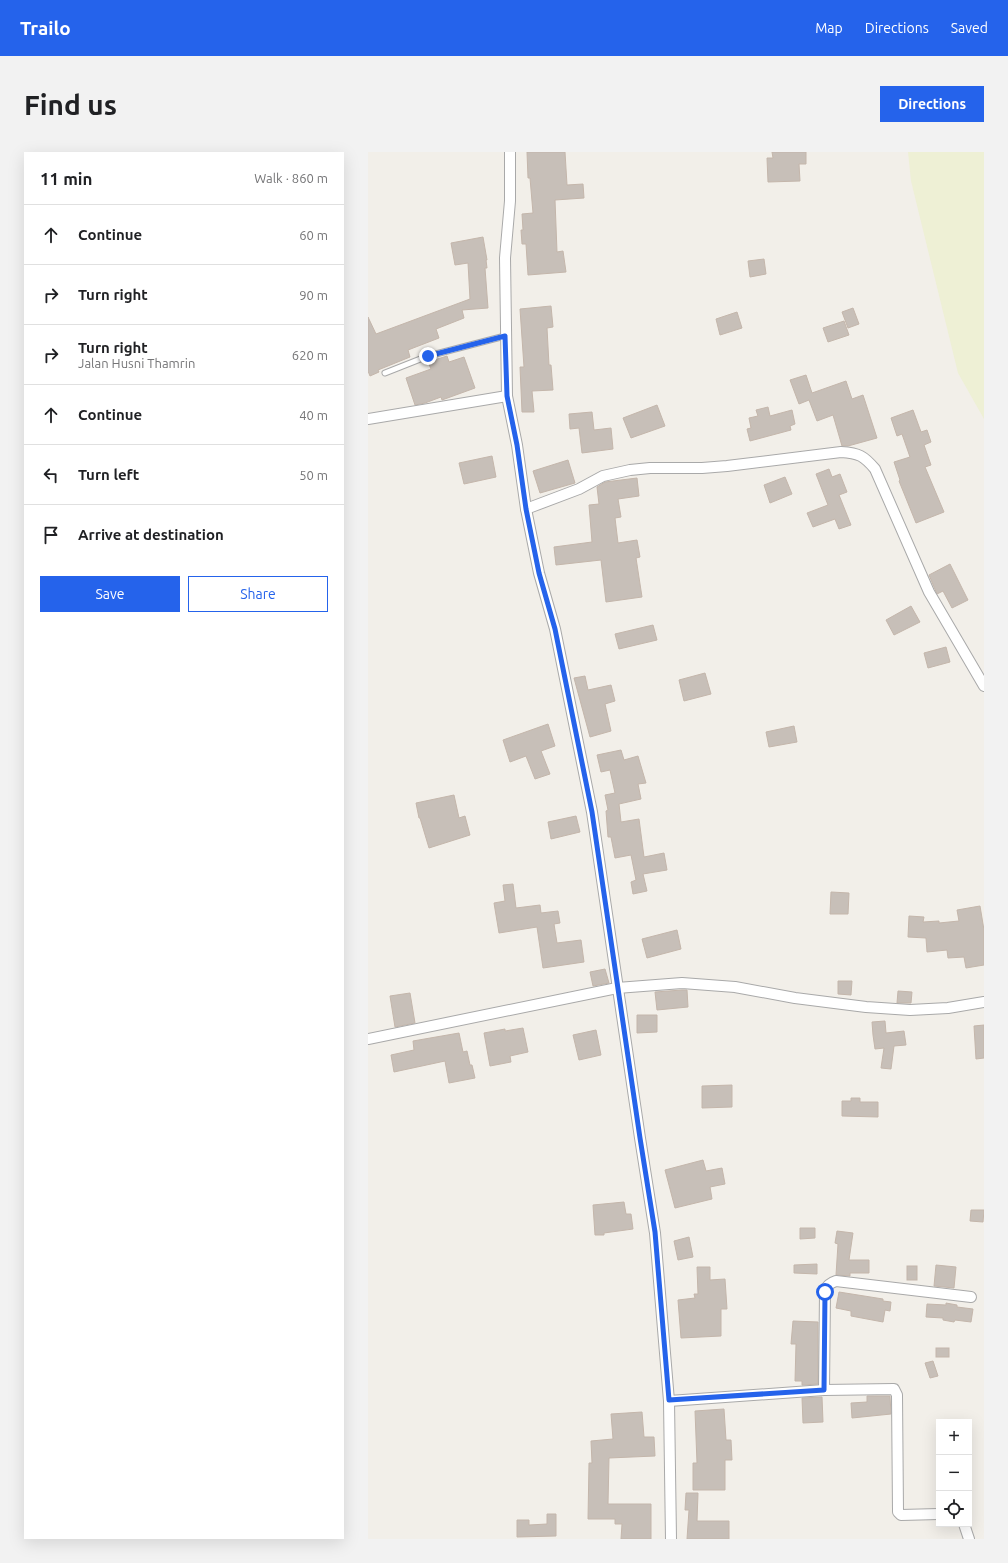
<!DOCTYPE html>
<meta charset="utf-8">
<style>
body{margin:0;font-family:Ubuntu,sans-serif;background:#f2f2f2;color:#202124}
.controls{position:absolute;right:12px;bottom:12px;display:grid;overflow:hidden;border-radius:0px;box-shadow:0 4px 16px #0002}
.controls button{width:36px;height:36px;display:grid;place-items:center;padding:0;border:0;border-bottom:1px solid #e0e0e0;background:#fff;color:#202124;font:20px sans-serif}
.stop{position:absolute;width:12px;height:12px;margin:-9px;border:3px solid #2563eb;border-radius:50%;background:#fff}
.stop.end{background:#2563eb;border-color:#fff;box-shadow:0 1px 4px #0008}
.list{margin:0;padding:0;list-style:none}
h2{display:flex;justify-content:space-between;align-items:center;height:52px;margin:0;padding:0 16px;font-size:17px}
h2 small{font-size:13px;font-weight:400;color:#757577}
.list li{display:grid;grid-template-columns:26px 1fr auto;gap:12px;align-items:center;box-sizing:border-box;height:60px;padding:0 16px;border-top:1px solid #e0e0e0}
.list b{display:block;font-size:15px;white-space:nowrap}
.list p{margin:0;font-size:13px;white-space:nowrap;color:#757577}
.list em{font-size:13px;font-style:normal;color:#757577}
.actions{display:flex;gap:8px;padding:12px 16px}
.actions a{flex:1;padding:9px 0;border:1px solid #2563eb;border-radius:0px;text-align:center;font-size:14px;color:#2563eb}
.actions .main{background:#2563eb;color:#fff}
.icon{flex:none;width:22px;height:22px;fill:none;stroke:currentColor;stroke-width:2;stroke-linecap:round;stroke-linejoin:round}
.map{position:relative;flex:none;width:616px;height:1387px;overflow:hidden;border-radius:0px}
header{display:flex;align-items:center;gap:24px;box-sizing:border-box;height:56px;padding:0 20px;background:#2563eb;color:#fff}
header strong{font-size:19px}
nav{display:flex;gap:22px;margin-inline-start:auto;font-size:14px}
.intro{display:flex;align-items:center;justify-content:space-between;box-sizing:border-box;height:96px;padding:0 24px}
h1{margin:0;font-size:28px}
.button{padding:10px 18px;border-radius:0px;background:#2563eb;color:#fff;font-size:14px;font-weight:700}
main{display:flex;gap:24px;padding:0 24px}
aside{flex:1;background:#fff;border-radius:0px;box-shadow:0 4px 16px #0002}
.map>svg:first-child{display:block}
.farmland{fill:#eef0d5}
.building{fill:#c7bfb8;stroke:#c4b6ab}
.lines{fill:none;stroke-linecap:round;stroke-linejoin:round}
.service-casing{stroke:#a9a9a9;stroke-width:7}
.minor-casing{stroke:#a9a9a9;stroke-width:12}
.service{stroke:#fff;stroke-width:5}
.minor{stroke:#fff;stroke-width:10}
.route{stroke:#2563eb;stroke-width:5}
</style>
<header>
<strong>Trailo</strong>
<nav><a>Map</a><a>Directions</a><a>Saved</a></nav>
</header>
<div class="intro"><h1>Find us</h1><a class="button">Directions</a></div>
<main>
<aside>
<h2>11 min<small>Walk · 860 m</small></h2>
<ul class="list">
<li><svg class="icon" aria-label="ahead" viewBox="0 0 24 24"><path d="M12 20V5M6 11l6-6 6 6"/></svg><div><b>Continue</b></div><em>60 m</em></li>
<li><svg class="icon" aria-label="right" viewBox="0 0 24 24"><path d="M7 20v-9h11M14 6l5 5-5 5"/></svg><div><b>Turn right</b></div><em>90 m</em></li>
<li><svg class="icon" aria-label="right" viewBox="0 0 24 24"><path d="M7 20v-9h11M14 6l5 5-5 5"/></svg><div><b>Turn right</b><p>Jalan Husni Thamrin</p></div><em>620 m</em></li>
<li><svg class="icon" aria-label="ahead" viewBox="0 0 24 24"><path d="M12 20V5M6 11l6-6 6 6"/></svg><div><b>Continue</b></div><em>40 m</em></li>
<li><svg class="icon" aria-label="left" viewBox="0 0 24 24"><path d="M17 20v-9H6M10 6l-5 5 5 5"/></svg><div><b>Turn left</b></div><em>50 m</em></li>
<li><svg class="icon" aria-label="arrive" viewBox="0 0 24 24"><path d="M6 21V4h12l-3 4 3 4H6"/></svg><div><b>Arrive at destination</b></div></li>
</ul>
<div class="actions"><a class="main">Save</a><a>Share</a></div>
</aside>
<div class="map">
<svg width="616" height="1387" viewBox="0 0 616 1387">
<rect width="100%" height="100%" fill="#f2efe9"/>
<polygon class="farmland" points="540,0 616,0 616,267 590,221 543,29"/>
<g class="building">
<polygon points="159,0 197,0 199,33 215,32 216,46 187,48 189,100 195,99 198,120 160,123 158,92 154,92 153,78 155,78 154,62 165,61 162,26 160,26"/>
<polygon points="404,0 438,0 438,12 431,12 432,29 400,30 399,6 405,6"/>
<polygon points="115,85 119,108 118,108 119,116 117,116 120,156 94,158 96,166 68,177 71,186 40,198 42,205 10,218 11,220 2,224 0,219 0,165 8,182 102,147 100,111 87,113 83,91"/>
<polygon points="396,107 398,122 382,125 380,109"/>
<polygon points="183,154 185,175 179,176 181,213 183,213 185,238 164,239 166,260 154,260 152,215 156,215 152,157"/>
<polygon points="485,156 491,172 480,176 474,160"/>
<polygon points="369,160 374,176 352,183 348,167"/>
<polygon points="476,169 481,183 460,190 455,176"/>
<polygon points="79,204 81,210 96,205 107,236 74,248 73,245 57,251 47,253 38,226 63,217 60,210"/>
<polygon points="438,223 444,241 478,229 484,247 495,243 509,286 480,294 474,294 465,263 449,269 441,248 431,252 422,228"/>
<polygon points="289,253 297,274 263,286 255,266"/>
<polygon points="400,255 402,264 424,258 427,272 422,274 423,278 382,289 379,277 383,276 381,266 390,264 388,258"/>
<polygon points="545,258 553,280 559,278 563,290 556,293 563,313 557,315 576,360 548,371 531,329 532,328 526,310 542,305 534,282 529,284 523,266"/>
<polygon points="224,260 226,278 243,276 245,297 214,301 211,276 202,277 201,262"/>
<polygon points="124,304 128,325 96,332 91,311"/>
<polygon points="200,308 207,331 172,341 165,319"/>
<polygon points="461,317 464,325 472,322 479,340 471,343 483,373 471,377 467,367 445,375 439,361 460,353 448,322"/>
<polygon points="417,325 424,342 402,351 396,333"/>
<polygon points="269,326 271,344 250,347 253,365 247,366 250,391 269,388 272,405 268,406 274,445 238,450 233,408 188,413 186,395 224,390 221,353 231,352 229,335 237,330"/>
<polygon points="582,412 600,448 584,456 575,439 569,442 561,423"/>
<polygon points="543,454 552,470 526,483 518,468"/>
<polygon points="285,473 289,488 251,497 247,482"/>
<polygon points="578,495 582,510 560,516 556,501"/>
<polygon points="337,521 343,542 316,549 311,528"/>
<polygon points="217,524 220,538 243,533 247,549 237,552 243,579 222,585 206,526"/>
<polygon points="180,572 187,594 173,599 182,622 167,627 158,604 142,610 135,588"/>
<polygon points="426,574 429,590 401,595 398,580"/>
<polygon points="253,598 256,608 270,604 278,631 270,632 273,647 251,652 253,670 271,667 276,705 296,701 299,718 275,722 279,739 265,742 263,730 268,728 263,703 247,706 243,685 240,685 238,659 240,658 237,643 247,641 242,618 233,620 229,603"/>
<polygon points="86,643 91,666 97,664 102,683 61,696 52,666 51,666 48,651"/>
<polygon points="208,664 212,680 183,687 180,670"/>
<polygon points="145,732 148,756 172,753 173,761 190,759 192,771 186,772 189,791 213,788 216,810 175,816 169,775 131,781 126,751 137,749 135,733"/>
<polygon points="463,740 481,741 480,762 462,762"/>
<polygon points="612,754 616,778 616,813 598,816 596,805 580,806 579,798 559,800 558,786 540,785 541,764 556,765 555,770 571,769 571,771 591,769 589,758"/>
<polygon points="309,778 313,797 279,806 274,787"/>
<polygon points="237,817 241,831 225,834 222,820"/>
<polygon points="470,829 484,829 483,843 470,842"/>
<polygon points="314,838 319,838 320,855 289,858 287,840"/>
<polygon points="530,839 544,840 543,851 529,851"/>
<polygon points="42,841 47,871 27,875 22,844"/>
<polygon points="269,863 289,863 289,880 269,881"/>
<polygon points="517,869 518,881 536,879 538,893 526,894 523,917 513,916 516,896 507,897 505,883 504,870"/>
<polygon points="616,873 616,906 608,907 606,874"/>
<polygon points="155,876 160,900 142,904 143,910 122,914 116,881 137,877 137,879"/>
<polygon points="228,878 233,903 211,908 205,883"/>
<polygon points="91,881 95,900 99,899 102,913 104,913 107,926 81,931 77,909 26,920 23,903 46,898 45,889"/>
<polygon points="364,933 364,955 334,956 334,934"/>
<polygon points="483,946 492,946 492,950 510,950 510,965 474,964 474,949 483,949"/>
<polygon points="335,1008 338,1019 354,1016 357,1032 342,1035 344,1047 307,1056 297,1018"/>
<polygon points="256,1050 258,1062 263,1062 265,1077 236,1081 236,1083 227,1083 225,1053"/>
<polygon points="603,1058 616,1058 615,1070 602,1069"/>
<polygon points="432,1076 447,1076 447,1086 432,1087"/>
<polygon points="469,1079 485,1081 481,1108 501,1108 501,1121 482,1121 482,1124 468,1123 470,1092 467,1091"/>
<polygon points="321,1085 325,1105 310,1108 306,1089"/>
<polygon points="449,1112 449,1122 426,1121 426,1113"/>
<polygon points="568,1113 588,1115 586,1136 566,1134"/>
<rect x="539" y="1114" width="10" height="14"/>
<polygon points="329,1115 342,1115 342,1128 357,1127 359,1157 353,1157 353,1184 313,1186 310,1148 327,1146 326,1142 330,1142"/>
<polygon points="471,1140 515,1147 515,1149 523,1150 522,1159 517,1158 515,1170 483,1164 483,1159 468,1156"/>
<polygon points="578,1151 589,1153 589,1155 605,1157 603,1170 587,1168 586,1170 575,1168 575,1166 558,1165 559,1152 578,1153"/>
<polygon points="425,1169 450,1170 450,1232 434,1233 434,1229 427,1229 428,1192 423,1192"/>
<rect x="568" y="1196" width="13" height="9"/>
<polygon points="565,1209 570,1224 562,1226 557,1211"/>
<polygon points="499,1244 522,1244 523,1262 484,1266 483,1251 499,1250"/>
<polygon points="454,1245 455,1270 435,1271 434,1246"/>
<polygon points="356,1257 358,1288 363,1288 364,1308 357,1308 357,1338 325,1338 325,1311 329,1311 327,1259"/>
<polygon points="274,1260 276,1285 286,1285 287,1304 241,1306 240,1352 283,1352 283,1387 253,1387 254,1372 247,1372 247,1367 220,1367 221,1311 224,1311 223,1289 245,1287 243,1262"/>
<polygon points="318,1341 330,1341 329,1369 361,1369 361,1387 319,1387 321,1358 317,1358"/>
<polygon points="179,1362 188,1362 188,1384 149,1385 149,1368 161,1368 161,1373 179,1372"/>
</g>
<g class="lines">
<g class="service-casing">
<polyline id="service" points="17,221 60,204 137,184"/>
</g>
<g class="minor-casing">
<g id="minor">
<polyline points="139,244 149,293 158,357 171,421 187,477 224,660 272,986 287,1081 301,1249 303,1387"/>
<polyline points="0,267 139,244 137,106 142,49 142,0"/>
<path d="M158 357 211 337 235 324 262 318 282 316H334L359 314 473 300C491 301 496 304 507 317L561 440 616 534"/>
<polyline points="0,887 249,836 314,831 367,835 427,846 498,855 542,858 580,856 616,850"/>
<path d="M456 1238 457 1140C459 1133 462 1131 468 1129L603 1145"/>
<polyline points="301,1249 456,1238 526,1237 529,1243 530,1360 533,1363 571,1362"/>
<polyline points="596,1372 601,1387"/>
</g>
</g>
<use href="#service" class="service"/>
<use href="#minor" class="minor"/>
</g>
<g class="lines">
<polyline class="route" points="60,204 137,184 139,244 149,293 158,357 171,421 187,477 224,660 272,986 287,1080 301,1248 456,1238 457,1140"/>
</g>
</svg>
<div class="controls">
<button>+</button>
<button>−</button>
<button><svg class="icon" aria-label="locate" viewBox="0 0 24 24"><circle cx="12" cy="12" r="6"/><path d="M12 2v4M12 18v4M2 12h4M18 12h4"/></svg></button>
</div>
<div class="stop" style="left:457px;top:1140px"></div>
<div class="stop end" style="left:60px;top:204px"></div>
</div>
</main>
